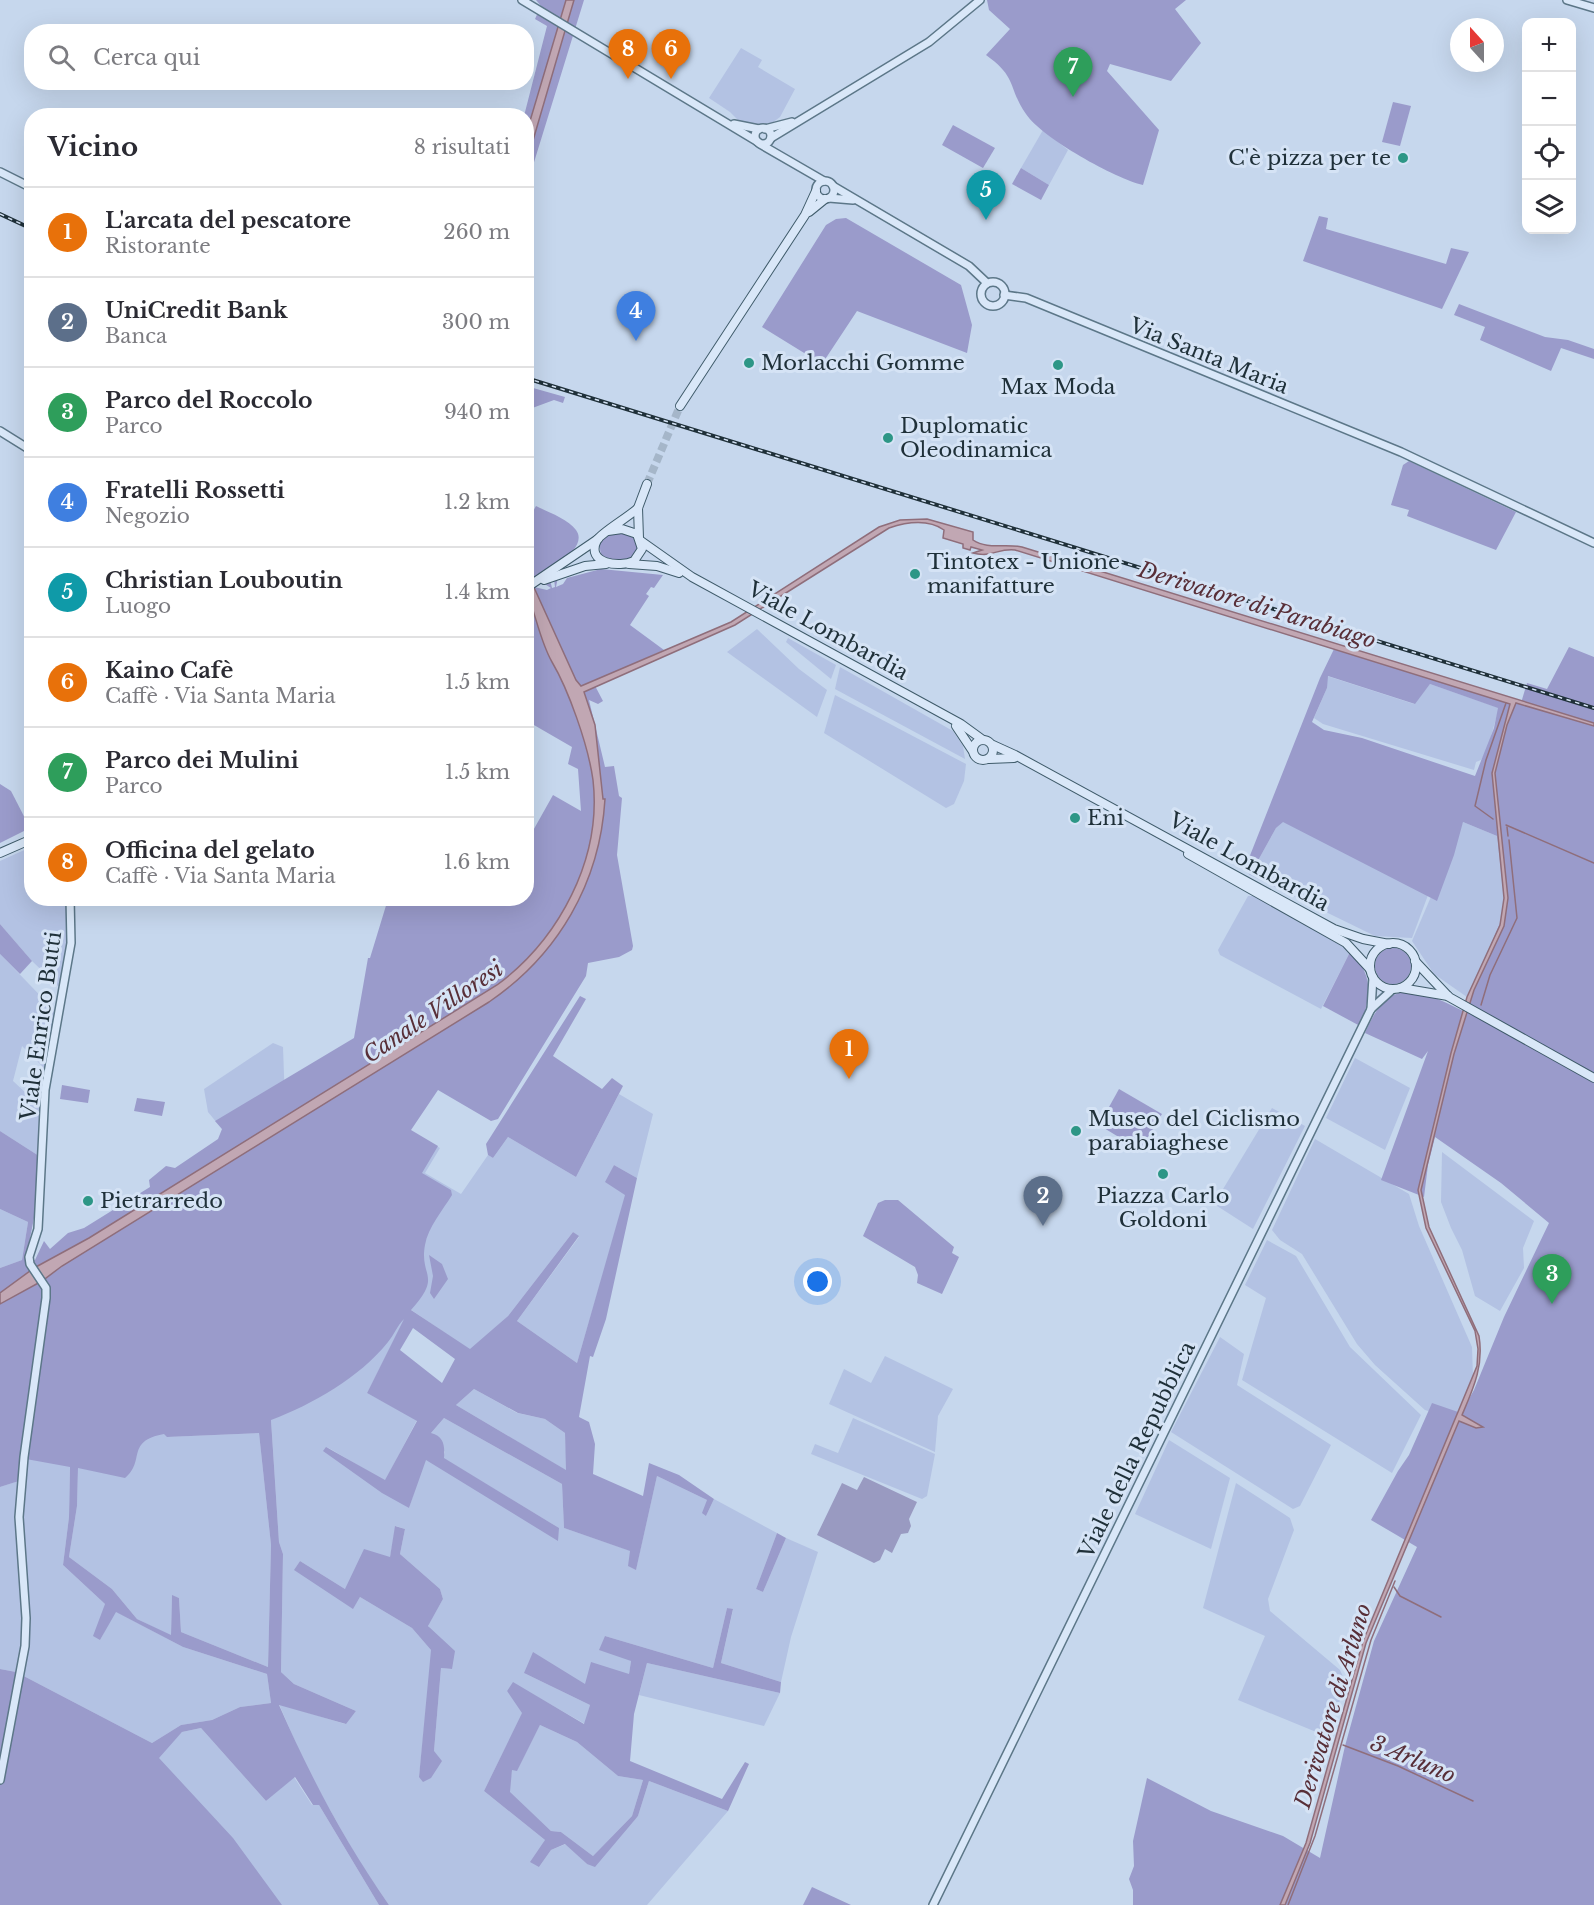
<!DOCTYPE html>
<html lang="it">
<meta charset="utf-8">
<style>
body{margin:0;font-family:"Libre Baskerville",serif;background:#f2f2f3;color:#2b2b33}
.controls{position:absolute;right:18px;top:18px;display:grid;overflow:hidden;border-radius:12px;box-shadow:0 6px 24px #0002}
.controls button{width:54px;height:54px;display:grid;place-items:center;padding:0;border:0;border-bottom:2px solid #e1e1e2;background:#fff;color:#2b2b33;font:30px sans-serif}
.compass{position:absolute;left:1450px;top:18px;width:54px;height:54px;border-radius:50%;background:#fff;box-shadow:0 6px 24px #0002;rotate:339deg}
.you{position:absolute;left:818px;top:1282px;width:21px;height:21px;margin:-15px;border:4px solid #fff;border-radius:50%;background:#1a73e8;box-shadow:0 0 0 9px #1a73e833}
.badge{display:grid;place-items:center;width:39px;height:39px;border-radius:50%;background:#2d9686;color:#fff;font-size:20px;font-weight:700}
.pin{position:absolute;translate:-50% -50px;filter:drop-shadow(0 2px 3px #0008)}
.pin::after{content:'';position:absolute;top:32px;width:21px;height:18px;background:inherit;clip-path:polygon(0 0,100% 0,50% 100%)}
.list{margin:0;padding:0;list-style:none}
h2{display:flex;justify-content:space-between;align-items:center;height:78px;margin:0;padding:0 24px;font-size:26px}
h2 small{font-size:20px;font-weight:400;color:#7c7c81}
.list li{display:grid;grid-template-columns:39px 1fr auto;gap:18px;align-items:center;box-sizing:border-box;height:90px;padding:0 24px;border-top:2px solid #e1e1e2}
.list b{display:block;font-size:22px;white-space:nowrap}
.list p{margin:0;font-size:20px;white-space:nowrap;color:#7c7c81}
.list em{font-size:20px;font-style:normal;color:#7c7c81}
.icon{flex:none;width:33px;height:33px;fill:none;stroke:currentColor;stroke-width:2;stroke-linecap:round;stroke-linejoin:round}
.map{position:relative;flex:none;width:1594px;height:1905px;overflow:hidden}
.search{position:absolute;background:#fff;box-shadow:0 6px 24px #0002;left:24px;top:24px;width:510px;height:66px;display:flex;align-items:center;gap:15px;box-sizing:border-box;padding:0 21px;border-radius:24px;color:#7c7c81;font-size:22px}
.panel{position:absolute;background:#fff;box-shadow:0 6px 24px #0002;left:24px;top:108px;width:510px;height:798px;border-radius:24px}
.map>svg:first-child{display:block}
.farmland{fill:#b3c2e3;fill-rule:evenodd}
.green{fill:#9a9bcb;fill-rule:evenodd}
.cemetery{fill:#999ac1}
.water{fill:#c1a7b3;stroke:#8f6e7b;stroke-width:1.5}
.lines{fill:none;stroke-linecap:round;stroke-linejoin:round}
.stream{stroke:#8f6e7b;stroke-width:1.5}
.secondary-tunnel{stroke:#a5b6c9;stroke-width:8;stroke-dasharray:8 4;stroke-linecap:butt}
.tertiary-casing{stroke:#5c7788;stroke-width:10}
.secondary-casing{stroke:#3f5b6a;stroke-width:10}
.tertiary{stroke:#d9e7f8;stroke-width:7}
.secondary{stroke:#d9e7f8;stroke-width:8}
.rail-casing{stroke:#1f3039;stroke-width:4}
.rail{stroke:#d5e3f5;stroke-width:1.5;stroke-dasharray:4.5;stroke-linecap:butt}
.poi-dot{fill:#2d9686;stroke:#d5e3f5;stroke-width:2}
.labels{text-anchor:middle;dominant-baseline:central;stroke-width:6;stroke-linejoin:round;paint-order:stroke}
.poi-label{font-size:21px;fill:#1f3039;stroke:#d5e3f5;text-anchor:start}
.street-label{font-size:21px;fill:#1f3039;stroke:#d5e3f5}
.water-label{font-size:22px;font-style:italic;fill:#582f38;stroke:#d5e3f5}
</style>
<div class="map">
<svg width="1594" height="1905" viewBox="0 0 1594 1905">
<rect width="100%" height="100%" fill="#c6d7ed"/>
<g class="farmland">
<polygon points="741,48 762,60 758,67 795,89 780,117 772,123 760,125 740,122 730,112 709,98"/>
<polygon points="1043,130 1068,150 1049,185 1021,168"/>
<polygon points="757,629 799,669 827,690 817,717 727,652"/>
<polygon points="788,638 836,665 831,679 786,642"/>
<polygon points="840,667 953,731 963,746 965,759 835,689"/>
<polygon points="1327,676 1414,704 1430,684 1499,708 1487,750 1481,760 1476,762 1474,770 1323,724 1314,718 1327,688"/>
<polygon points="835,695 966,764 964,781 954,804 946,808 824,733"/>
<polygon points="1288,816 1443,855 1412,938 1375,936 1250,875 1276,828"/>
<polygon points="1463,822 1497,836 1504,898 1500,925 1467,997 1434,974 1412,941"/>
<polygon points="31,847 32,898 67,899 67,944 60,988 32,961 0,924 0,861"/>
<polygon points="1248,896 1257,896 1351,950 1321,1009 1220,955 1218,950"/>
<polygon points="0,954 57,1013 47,1071 22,1046 13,1081 42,1108 39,1156 0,1131"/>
<polygon points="273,1043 283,1047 285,1103 245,1129 222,1129 208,1112 204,1089"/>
<polygon points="1355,1058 1410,1088 1385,1150 1326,1118"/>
<path d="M619 1094 653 1114 637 1178 614 1165 606 1182 626 1195 577 1363 517 1321 579 1237 573 1232 508 1316 470 1350 410 1309 367 1393 417 1420 385 1481 327 1447 409 1508 425 1459 559 1528 443 1458 445 1452 431 1433 444 1418 562 1484 564 1528 631 1551 636 1569 657 1476 707 1500 706 1516 714 1499 777 1533 756 1589 763 1592 786 1538 818 1552 791 1637 781 1682 721 1663 733 1610 727 1608 713 1668 605 1636 631 1661 629 1674 585 1685 524 1673 590 1705 585 1724 513 1683 507 1691 523 1712 484 1791 545 1840 539 1867 551 1850 566 1844 587 1864 638 1816 649 1781 728 1811 647 1905H389L360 1863 307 1769 279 1704 345 1724 356 1711 294 1684 281 1672 283 1554 279 1542 270 1404 167 1437 259 1433 271 1545 268 1667 181 1632 179 1598 172 1596 171 1636 137 1619 112 1589 69 1557 77 1506 78 1465 354 1103 440 1148 425 1173 461 1194 488 1155 493 1158 508 1137 576 1177ZM396 1526 405 1529 400 1554 440 1589 443 1599 428 1625 452 1669 441 1668 434 1751 419 1777 432 1651 412 1628 360 1597 353 1608 295 1569 300 1561 345 1589 390 1557Z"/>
<polygon points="1272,1108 1305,1126 1253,1229 1214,1204"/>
<polygon points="1315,1139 1409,1194 1419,1226 1472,1347 1473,1378 1454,1419 1425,1410 1375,1365 1357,1344 1302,1254 1280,1240 1272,1230"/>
<polygon points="1442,1152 1534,1221 1523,1248 1524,1268 1500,1311 1475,1296 1462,1250 1451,1228 1441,1202"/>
<polygon points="0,1209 28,1222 22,1260 0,1268"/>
<polygon points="1267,1240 1296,1256 1350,1347 1421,1415 1392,1473 1242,1380 1266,1298 1245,1285"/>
<polygon points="1220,1337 1244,1354 1237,1385 1331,1445 1300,1506 1293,1509 1171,1432"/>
<polygon points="885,1356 953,1389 938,1416 935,1452 829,1404 844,1369 871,1383"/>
<polygon points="474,1389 517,1413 545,1419 565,1433 567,1471 456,1405"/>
<polygon points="853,1418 935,1454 927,1496 922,1499 811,1454 815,1444 838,1453"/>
<polygon points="1169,1440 1230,1478 1211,1549 1135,1514"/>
<polygon points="30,1456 70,1463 69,1517 63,1565 105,1604 100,1640 115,1611 183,1647 267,1674 271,1703 240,1707 212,1720 181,1725 152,1743 16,1672 0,1669 0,1487 15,1482"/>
<polygon points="1236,1483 1290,1518 1294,1530 1268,1599 1270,1611 1340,1670 1344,1679 1345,1687 1326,1736 1238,1700 1265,1636 1203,1608"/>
<polygon points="647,1663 780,1693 764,1726 639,1695"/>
<polygon points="540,1725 577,1742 618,1776 643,1780 632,1816 593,1856 561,1832 551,1831 509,1792 512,1769 517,1770"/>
<polygon points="201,1728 266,1801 294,1777 312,1805 319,1805 379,1905 10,1905 182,1732"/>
</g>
<g class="green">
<polygon points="536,0 584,0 527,185 526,116 524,116 547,26 535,19 541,6"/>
<path d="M987 0H1186L1175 9 1201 43 1171 81 1110 64 1107 71 1159 130 1143 185C1116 179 1042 138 1026 114 1007 86 1018 78 986 55L1010 29 989 10Z"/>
<polygon points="1393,102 1411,106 1400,146 1382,142"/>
<polygon points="953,125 995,148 983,168 942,145"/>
<polygon points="1021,168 1049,185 1041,200 1012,184"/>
<polygon points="1319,216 1328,218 1326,229 1446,264 1451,248 1469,252 1442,309 1303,261"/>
<polygon points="846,218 961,285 972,325 967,353 857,311 822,364 762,327 826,225 836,219"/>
<polygon points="1459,304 1545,337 1568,340 1594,349 1594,359 1561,348 1551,371 1480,340 1485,327 1454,315"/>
<polygon points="526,386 565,397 563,403 554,400 527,410"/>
<polygon points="1409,461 1516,512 1496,550 1407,516 1409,510 1391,505 1403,465"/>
<path d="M536 506C548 512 568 519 576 530 590 549 545 573 531 580L534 587 547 590 551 588 543 583 550 580 552 588 555 587 554 579 558 577 556 587 563 584 567 578 601 569 663 575 654 588 651 587 646 594 649 596 630 625 664 650 593 682 603 701 598 704 589 700 605 767 614 766 619 796 622 798 617 855 633 946 632 950 619 957 588 963 586 976 498 1119 491 1121 438 1090 411 1130 438 1146 422 1173 451 1190 452 1195C443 1210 428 1227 425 1245 419 1277 443 1275 411 1310L470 1349 508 1316 573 1232 579 1236 517 1321 577 1363 625 1195 605 1182 614 1165 637 1178 606 1319 593 1357 590 1356 579 1417 589 1422 595 1444 593 1474 643 1496 649 1463 679 1475 714 1499 706 1516 702 1513 707 1500 657 1476 636 1570 628 1566 630 1551 564 1528 562 1484 444 1418 431 1433C444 1436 445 1446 444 1458L559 1528 558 1541 426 1460 409 1508 382 1493 323 1451 326 1447 385 1480 417 1421 367 1393 404 1319C397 1326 394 1335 388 1342 359 1378 313 1404 271 1420L279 1542 283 1554 281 1672 294 1684 356 1711 346 1724 279 1705C310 1776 345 1842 389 1905H379L319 1805H313L295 1777 266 1801 201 1728 182 1732 159 1758 233 1838 282 1905H0V1669L16 1672 152 1743 181 1725 212 1720 240 1707 271 1703 267 1674 183 1647 116 1612 100 1640 93 1636 105 1604 63 1565 69 1517 70 1467 26 1459 25 1479 0 1487V1268L22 1260 28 1222 0 1209V1131L39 1156 37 1203 27 1253 29 1263 35 1260 44 1241 50 1249 68 1233 84 1228 150 1187 149 1180 166 1166 175 1168 218 1139 222 1129 215 1121 354 1038 368 958H370L388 899 526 898 527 835 530 836 553 795 581 811 578 769 568 764 572 747 527 721V699L530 692 526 691 527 522ZM413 1328 455 1359 442 1383 400 1350ZM474 1389 518 1413 545 1419 565 1433 566 1470 456 1405ZM259 1433 271 1545 268 1667 181 1632 179 1598 172 1595 171 1635 137 1619 112 1589 69 1557 77 1506 78 1468 125 1478C146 1461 125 1441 164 1434L167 1437Z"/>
<polygon points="617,531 634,535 639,548 632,558 614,561 601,555 599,543 604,536"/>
<path d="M1569 647 1594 657V1905H1133V1890L1129 1879 1134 1866 1133 1841 1147 1778 1211 1811 1283 1836 1320 1858 1345 1746 1374 1641 1417 1547 1371 1520 1398 1471 1409 1455 1432 1403 1461 1413 1474 1390 1504 1317 1549 1223 1501 1183 1435 1137 1428 1165 1424 1197 1381 1180 1428 1051 1422 1059 1365 1033C1389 977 1415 987 1463 1011L1503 916 1504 898 1497 836 1463 822 1454 855 1437 901 1283 822 1276 828 1250 875 1246 870 1249 858 1320 678 1334 649 1503 701 1521 703 1527 683 1547 689ZM1328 676 1415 704 1430 684 1498 708 1494 728 1475 776 1362 738 1324 730 1312 722 1327 688Z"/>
<polygon points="0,784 11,791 30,828 0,843"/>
<polygon points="0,924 32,961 20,974 0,954"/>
<circle cx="1393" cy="966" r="18"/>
<path d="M1351 950C1373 978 1372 993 1360 1026L1323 1006Z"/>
<polygon points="580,996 586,999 553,1056 602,1089 612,1078 623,1086 576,1177 508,1137 493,1158 488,1155 486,1144"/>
<polygon points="62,1085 90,1090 88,1103 60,1099"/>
<polygon points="1119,1089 1162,1114 1140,1150 1099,1125"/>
<polygon points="137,1098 165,1102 162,1116 134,1111"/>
<polygon points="885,1200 898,1200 954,1247 952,1253 959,1257 942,1294 917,1283 918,1275 915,1267 863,1236 878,1203"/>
<polygon points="429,1255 442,1264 448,1279 434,1299 430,1293 433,1276"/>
<polygon points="395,1526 405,1529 400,1554 440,1589 443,1599 428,1626 455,1651 452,1669 441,1668 434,1751 442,1761 431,1778 423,1782 419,1777 431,1650 412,1628 360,1597 353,1609 294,1570 300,1561 345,1589 364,1549 390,1557"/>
<polygon points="777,1533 786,1538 763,1592 756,1589"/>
<path d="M727 1608 733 1609 721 1663 781 1682 780 1693 647 1663 634 1714 630 1761 722 1799 745 1762 749 1764 728 1811 649 1781 638 1816 595 1867 587 1864 565 1844 551 1850 539 1867 530 1862 545 1840 484 1791 522 1713 507 1691 513 1682 584 1724 590 1705 524 1673 533 1652 585 1684 591 1662 629 1674 631 1661 599 1650 605 1636 713 1668ZM540 1725 577 1742 618 1776 643 1780 632 1816 593 1856 561 1832 551 1831 510 1792 512 1770 517 1771Z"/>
<polygon points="812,1887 851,1905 803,1905"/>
</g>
<polygon class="cemetery" points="864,1477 917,1502 909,1519 911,1526 908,1533 901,1534 892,1553 885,1549 880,1560 874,1563 817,1535 842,1483 857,1490"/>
<g class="water">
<polygon points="566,0 574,0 527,161 527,131"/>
<path d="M927 519 973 532V540C988 550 1005 543 1022 547L1594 723V726L1516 703 1507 725 1495 773 1508 898 1504 926 1474 990 1454 1054 1421 1190 1429 1227 1479 1336C1484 1366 1473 1389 1462 1415L1483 1427 1476 1428 1459 1421 1366 1643 1310 1843 1285 1905H1280L1306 1843 1363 1641 1477 1366 1478 1349 1475 1331 1426 1228 1418 1190 1451 1053 1467 997 1500 925 1504 898 1492 773 1510 704 1015 550C998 548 991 558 973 553L982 550 971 547 970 550 963 548V544L943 538 944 530C928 519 907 522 889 528L735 625 584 692 595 725 603 799H605C600 883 558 955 489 1002L62 1266 42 1281 0 1304V1293L34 1268 89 1238 497 985C559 939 602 859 593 780 588 744 568 689 552 662 540 641 536 615 527 593V572L576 680 581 686 731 622 879 527 900 520Z"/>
</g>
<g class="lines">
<g class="stream">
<polyline points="1493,819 1475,806 1486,760 1506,703"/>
<polyline points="1506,825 1594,863"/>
<polyline points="1507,827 1508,836"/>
<polyline points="1481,1005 1490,975 1517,918 1509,840"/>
<polyline points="1394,1587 1400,1596 1441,1617"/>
<polyline points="1343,1745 1398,1766 1473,1801"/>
<polyline points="1288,1905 1315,1836 1371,1640 1395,1581"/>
</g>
<polyline class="secondary-tunnel" points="647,484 680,406"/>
<g class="tertiary-casing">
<g id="tertiary">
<polyline points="522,0 758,142"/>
<polyline points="1567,0 1594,8"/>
<polyline points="734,124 759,129"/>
<circle cx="763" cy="136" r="8"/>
<polyline points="765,129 792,122"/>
<polyline points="771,138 929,42 980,0"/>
<polyline points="760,144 824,181"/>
<polyline points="0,172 32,188"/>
<circle cx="825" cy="190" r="9"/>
<polyline points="833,186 969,266 987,283"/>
<polyline points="829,198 853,200"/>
<circle cx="993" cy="294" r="12"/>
<polyline points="1004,295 1026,298 1401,452 1594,543"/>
<polyline points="0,431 32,451"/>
<polyline points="1371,1009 1373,977"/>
<polyline points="0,1780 25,1646 26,1618 19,1517 24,1457 46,1298 46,1288 30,1264 29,1257 38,1229 45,1090 71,943 70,898"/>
<polyline points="933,1905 1371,1009 1393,989"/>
</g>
</g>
<g class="secondary-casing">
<g id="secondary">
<polyline points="809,212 825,199"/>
<polyline points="680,406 805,215 816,191"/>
<path d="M608 531 622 529 637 534 642 549 634 561C620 568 585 564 597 540 601 533 630 516 638 508"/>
<polyline points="639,538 638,508 647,484"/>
<polyline points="641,541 692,577 961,724 983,740"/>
<polyline points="629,564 657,566 679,573"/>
<polyline points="544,580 585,566 606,564"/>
<polyline points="526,588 598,539"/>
<polyline points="956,726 972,750"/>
<circle cx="983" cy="750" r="10"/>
<polyline points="993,745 1015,755 1334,929 1363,939 1389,944"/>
<polyline points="989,759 1014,758"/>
<polyline points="0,853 32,839"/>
<polyline points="1188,854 1346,943 1370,969"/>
<circle cx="1393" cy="966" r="23"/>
<polyline points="1415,961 1449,997 1594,1078"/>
<polyline points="1401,988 1448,996"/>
</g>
</g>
<use href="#tertiary" class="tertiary"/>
<use href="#secondary" class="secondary"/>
<g class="rail-casing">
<g id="rail">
<polyline points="0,214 32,229"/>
<polyline points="526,378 1594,708"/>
</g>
</g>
<use href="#rail" class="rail"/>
</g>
<g class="poi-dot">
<circle cx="1403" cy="158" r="6"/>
<circle cx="749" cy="363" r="6"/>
<circle cx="1058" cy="365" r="6"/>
<circle cx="888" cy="438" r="6"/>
<circle cx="915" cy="574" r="6"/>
<circle cx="1075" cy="818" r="6"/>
<circle cx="1076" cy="1131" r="6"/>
<circle cx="1163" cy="1174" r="6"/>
<circle cx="88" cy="1201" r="6"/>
</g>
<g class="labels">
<g class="poi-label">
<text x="1391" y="158" text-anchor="end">C'è pizza per te</text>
<text x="761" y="363">Morlacchi Gomme</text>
<text x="1058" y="387" text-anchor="middle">Max Moda</text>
<text x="900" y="426">Duplomatic<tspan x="900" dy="24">Oleodinamica</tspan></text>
<text x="927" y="562">Tintotex - Unione<tspan x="927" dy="24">manifatture</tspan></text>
<text x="1087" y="818">Eni</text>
<text x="1088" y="1119">Museo del Ciclismo<tspan x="1088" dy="24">parabiaghese</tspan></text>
<text x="1163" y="1196" text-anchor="middle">Piazza Carlo<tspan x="1163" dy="24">Goldoni</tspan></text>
<text x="100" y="1201">Pietrarredo</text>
</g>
<g class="street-label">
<text transform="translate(1209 356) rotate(22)">Via Santa Maria</text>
<text transform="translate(828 631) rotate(29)">Viale Lombardia</text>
<text transform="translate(1249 862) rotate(29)">Viale Lombardia</text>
<text transform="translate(41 1026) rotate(-82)">Viale Enrico Butti</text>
<text transform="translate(1137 1450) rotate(-64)">Viale della Repubblica</text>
</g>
<g class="water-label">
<text transform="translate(1257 605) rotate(17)">Derivatore di Parabiago</text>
<text transform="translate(433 1012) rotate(-34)">Canale Villoresi</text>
<text transform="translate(1333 1706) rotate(-73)">Derivatore di Arluno</text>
<text transform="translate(1413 1759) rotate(23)">3 Arluno</text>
</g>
</g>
</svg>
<div class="controls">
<button>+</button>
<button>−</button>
<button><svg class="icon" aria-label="locate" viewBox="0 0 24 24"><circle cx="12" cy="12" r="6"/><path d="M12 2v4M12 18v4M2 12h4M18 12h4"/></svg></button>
<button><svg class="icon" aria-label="layers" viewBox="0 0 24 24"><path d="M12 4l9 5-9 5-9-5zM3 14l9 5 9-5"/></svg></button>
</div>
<svg class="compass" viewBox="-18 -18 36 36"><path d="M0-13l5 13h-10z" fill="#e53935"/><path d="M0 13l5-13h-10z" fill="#7c7c81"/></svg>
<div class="you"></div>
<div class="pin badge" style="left:849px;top:1079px;background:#e8710a">1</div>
<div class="pin badge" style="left:1043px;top:1226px;background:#5c6f8a">2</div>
<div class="pin badge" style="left:1552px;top:1304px;background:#2e9e5b">3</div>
<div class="pin badge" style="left:636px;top:341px;background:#3f7fe0">4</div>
<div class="pin badge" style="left:986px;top:220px;background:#0f9aa8">5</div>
<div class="pin badge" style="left:671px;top:79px;background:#e8710a">6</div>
<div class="pin badge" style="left:1073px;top:97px;background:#2e9e5b">7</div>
<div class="pin badge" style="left:628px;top:79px;background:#e8710a">8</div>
<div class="search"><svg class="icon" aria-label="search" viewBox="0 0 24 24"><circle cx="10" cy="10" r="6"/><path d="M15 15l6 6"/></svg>Cerca qui</div>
<section class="panel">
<h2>Vicino<small>8 risultati</small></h2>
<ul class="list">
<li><span class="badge" style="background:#e8710a">1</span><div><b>L'arcata del pescatore</b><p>Ristorante</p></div><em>260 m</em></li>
<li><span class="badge" style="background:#5c6f8a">2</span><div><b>UniCredit Bank</b><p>Banca</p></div><em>300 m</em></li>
<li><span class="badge" style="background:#2e9e5b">3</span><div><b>Parco del Roccolo</b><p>Parco</p></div><em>940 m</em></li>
<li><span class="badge" style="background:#3f7fe0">4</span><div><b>Fratelli Rossetti</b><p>Negozio</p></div><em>1.2 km</em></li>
<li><span class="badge" style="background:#0f9aa8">5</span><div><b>Christian Louboutin</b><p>Luogo</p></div><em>1.4 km</em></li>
<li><span class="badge" style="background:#e8710a">6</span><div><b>Kaino Cafè</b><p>Caffè · Via Santa Maria</p></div><em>1.5 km</em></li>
<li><span class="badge" style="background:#2e9e5b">7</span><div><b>Parco dei Mulini</b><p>Parco</p></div><em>1.5 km</em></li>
<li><span class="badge" style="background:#e8710a">8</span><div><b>Officina del gelato</b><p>Caffè · Via Santa Maria</p></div><em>1.6 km</em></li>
</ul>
</section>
</div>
